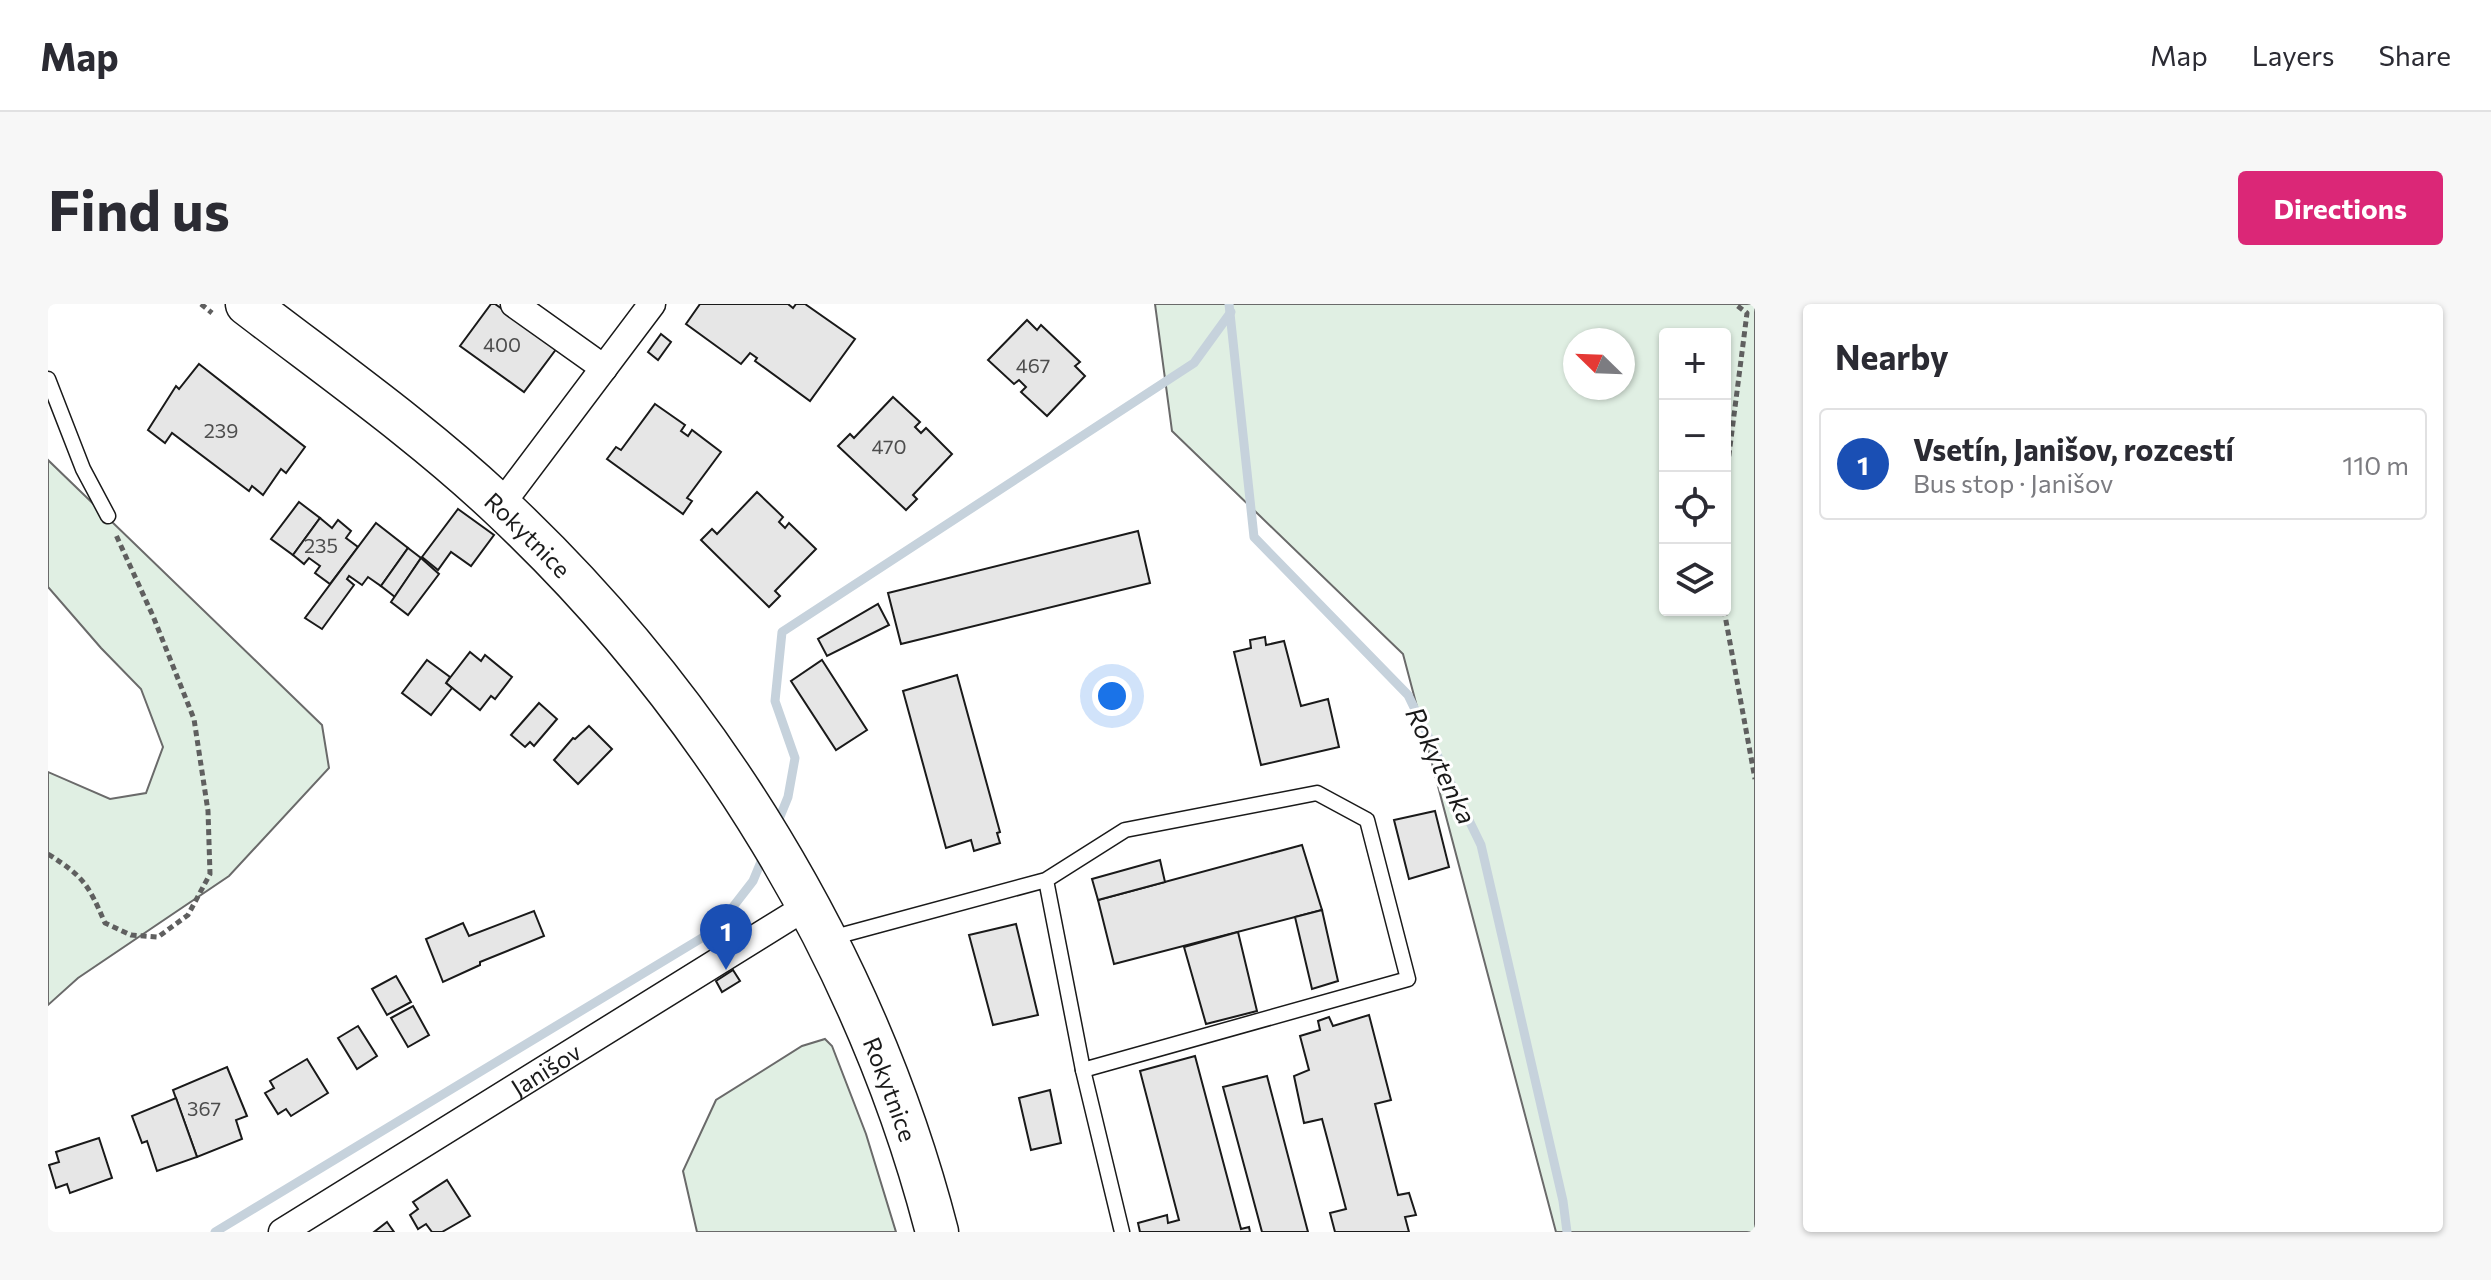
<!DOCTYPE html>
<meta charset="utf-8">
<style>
body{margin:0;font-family:Commissioner,sans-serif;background:#f7f7f7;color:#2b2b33}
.controls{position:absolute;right:24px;top:24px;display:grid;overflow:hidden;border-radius:8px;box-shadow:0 2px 6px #0004}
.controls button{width:72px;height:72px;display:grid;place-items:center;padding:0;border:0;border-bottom:2px solid #e1e1e2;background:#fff;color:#2b2b33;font:40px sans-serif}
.compass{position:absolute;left:1515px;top:24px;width:72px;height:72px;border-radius:50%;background:#fff;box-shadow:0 2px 6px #0004;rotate:293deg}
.you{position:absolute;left:1064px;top:392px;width:28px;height:28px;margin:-20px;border:6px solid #fff;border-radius:50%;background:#1a73e8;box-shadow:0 0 0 12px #1a73e833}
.badge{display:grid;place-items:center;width:52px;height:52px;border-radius:50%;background:#db2777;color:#fff;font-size:26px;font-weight:700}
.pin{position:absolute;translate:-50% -66px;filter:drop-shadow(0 2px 4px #0008)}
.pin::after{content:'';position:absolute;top:42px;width:28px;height:24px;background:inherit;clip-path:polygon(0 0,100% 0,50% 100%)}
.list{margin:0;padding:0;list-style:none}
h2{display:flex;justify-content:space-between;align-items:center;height:104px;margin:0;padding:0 32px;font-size:34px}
h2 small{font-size:26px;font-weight:400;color:#7c7c81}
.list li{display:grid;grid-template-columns:52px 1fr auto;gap:24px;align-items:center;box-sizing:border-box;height:112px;margin:0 16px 16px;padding:0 16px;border:2px solid #e1e1e2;border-radius:8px}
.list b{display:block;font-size:30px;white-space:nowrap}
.list p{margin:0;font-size:26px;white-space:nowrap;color:#7c7c81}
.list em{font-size:26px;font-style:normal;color:#7c7c81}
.icon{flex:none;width:44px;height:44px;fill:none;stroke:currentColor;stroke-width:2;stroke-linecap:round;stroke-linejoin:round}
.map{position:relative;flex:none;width:1707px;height:928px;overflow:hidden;border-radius:8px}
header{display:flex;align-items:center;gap:48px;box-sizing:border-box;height:112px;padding:0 40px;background:#fff;border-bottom:2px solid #e1e1e2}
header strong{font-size:38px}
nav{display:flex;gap:44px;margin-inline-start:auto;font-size:28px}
.intro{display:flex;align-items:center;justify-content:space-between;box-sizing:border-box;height:192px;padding:0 48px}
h1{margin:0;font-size:56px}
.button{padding:20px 36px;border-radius:8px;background:#db2777;color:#fff;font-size:28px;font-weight:700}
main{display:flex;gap:48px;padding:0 48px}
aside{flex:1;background:#fff;border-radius:8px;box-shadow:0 2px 6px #0004}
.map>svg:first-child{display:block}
.green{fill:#e0efe3;stroke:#6a6a6a;stroke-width:2;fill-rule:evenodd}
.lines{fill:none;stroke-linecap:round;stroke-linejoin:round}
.stream{stroke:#c6d2dc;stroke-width:9}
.building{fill:#e6e6e6;stroke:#1a1a1a;stroke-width:2}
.lane-casing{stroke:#1a1a1a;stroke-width:17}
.street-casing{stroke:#1a1a1a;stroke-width:29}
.primary-casing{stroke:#1a1a1a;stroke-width:45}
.path{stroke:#5f5f5f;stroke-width:5;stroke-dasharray:6 4;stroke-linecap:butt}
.lane{stroke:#fff;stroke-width:14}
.street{stroke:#fff;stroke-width:26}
.primary{stroke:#fff;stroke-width:42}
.labels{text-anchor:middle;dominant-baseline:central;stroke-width:6;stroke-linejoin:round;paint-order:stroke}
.number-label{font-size:20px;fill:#4d4d4d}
.street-label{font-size:24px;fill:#1a1a1a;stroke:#fff}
.water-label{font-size:26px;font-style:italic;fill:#1a1a1a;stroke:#fff}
</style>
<header>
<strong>Map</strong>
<nav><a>Map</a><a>Layers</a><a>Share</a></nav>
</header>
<div class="intro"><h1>Find us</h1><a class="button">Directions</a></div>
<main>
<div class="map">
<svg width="1707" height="928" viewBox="0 0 1707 928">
<rect width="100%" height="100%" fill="#fff"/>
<g class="green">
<path d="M1107 0H1707V928H1508L1355 350 1124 127ZM1677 30V306H1617V30ZM1575 36V84H1527V36Z"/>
<polygon points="0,156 274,421 281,464 181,572 30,674 0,701 0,468 62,495 98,489 115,443 93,385 53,344 0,283"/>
<polygon points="777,735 784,742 818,830 848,928 649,928 635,867 668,796 754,742"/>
</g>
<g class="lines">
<g class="stream">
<polyline points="1181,0 1206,233 1360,391 1433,541 1515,897 1519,928"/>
<polyline points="729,520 740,493 747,454 727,397 734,328 1146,59 1183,8"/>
<polyline points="167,928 667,626 705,577 715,553"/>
</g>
</g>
<g class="building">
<polygon points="443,0 447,0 509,44 476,88 412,42"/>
<polygon points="652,0 740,0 745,4 748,0 757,0 807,35 762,97 707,57 709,54 702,49 693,60 638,20"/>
<polygon points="979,16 989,26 993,21 1032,58 1027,62 1037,72 999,112 973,88 978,83 971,76 966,80 940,56"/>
<polygon points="613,30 623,38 610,56 600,48"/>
<polygon points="151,60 257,143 238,169 233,165 215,191 204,182 201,187 124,129 117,139 100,126 128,82 131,85"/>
<polygon points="845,93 872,118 867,123 873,129 878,124 904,150 865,191 869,195 858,206 790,142 802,130 806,134"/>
<polygon points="607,100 637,121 633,127 640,132 644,126 673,148 639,194 644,197 635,210 559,155 568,143 573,146"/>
<polygon points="709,188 735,213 731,218 737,224 741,219 768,245 727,287 732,292 721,303 653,236 664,225 669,230"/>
<polygon points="251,198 272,214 245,251 223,235"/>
<polygon points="410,205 446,231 423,262 403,248 390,266 374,253"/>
<polygon points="272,214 284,224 290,216 303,227 298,234 310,243 282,280 267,269 272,262 261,254 256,260 245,251"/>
<polygon points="328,219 360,244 333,282 320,273 314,281 301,272 299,275 306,281 274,325 257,314"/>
<polygon points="1090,227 1102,279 853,340 840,289"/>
<polygon points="360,244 373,254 347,293 333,282"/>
<polygon points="373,254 391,270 360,311 343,298"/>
<polygon points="830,300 841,321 779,352 770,335"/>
<polygon points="1217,333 1218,341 1236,337 1253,402 1280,395 1291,443 1213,461 1186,348 1203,344 1202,336"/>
<polygon points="422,348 433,357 437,351 464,373 447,395 443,392 432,406 398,379"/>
<polygon points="379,356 402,373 398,379 404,384 383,411 354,389"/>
<polygon points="774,356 819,426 788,446 743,377"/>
<polygon points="909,371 952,528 949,529 952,539 926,547 923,536 898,544 855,387"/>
<polygon points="491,399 509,415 486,442 482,438 477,443 463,431"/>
<polygon points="541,422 564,445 530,480 506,456 525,434 527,435"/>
<polygon points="1387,507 1401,563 1361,575 1346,516"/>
<polygon points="1254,541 1274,606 1066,660 1050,596"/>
<polygon points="1112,556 1117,578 1050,596 1044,575"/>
<polygon points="1274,606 1290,677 1264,685 1247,613"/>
<polygon points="486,607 496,632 432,658 432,661 395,678 378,635 415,619 421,632"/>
<polygon points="968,620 990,711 945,721 921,631"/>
<polygon points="1190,628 1209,707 1158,720 1136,643"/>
<polygon points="685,666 692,677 674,688 668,677"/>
<polygon points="348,672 363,698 339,711 324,685"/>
<polygon points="365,702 381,731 360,743 343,714"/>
<polygon points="1321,711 1343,796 1327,800 1350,891 1361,889 1368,911 1357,913 1361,928 1287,928 1282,909 1298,905 1274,815 1256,819 1246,772 1261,766 1252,732 1272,726 1270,717 1281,713 1285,722"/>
<polygon points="310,722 329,752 309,765 290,734"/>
<polygon points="1147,752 1193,925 1201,923 1202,928 1092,928 1090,919 1119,911 1120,919 1131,916 1092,767"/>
<polygon points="259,755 280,789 243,812 238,805 230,810 217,789 226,784 222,777"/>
<polygon points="179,763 199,812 188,816 194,835 149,853 125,786"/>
<polygon points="1219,772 1260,928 1214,928 1175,783"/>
<polygon points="1002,786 1013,839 983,846 971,794"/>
<polygon points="128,794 149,853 109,867 99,837 94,839 84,812"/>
<polygon points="51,834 64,874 22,889 19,880 8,884 1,861 11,858 8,848"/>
<polygon points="399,876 422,912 394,928 384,928 378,920 370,925 362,911 370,905 365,898"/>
<polygon points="339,918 346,928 326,928"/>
</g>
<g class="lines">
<g class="lane-casing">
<g id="lane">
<polyline points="0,75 35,165 60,212"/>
<polyline points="783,634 998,576 1077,526 1269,489 1319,516 1360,675 1035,766 998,576"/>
<polyline points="1035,766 1074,928"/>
</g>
</g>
<g class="street-casing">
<g id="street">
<polyline points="466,0 556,64"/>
<polyline points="452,202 604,0"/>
<path id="s1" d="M234 928 761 601"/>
</g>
</g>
<g class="primary-casing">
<g id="primary">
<path id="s2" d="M199 0C285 66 376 130 455 205 661 399 818 653 889 928"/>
</g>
</g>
<g class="path">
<polyline points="153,0 164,9"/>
<polyline points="1677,182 1699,9 1687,0"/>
<polyline points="1676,306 1707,475"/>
<path d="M0 550C36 573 40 580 57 619L83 631 110 633 140 611 162 570 160 507 146 415 105 312 68 231"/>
</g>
<use href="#lane" class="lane"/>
<use href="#street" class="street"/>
<use href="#primary" class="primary"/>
</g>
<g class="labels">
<g class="number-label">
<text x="454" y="40">400</text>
<text x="985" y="61">467</text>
<text x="173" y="126">239</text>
<text x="841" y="142">470</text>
<text x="273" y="241">235</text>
<text x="156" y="804">367</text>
</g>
<g class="street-label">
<text stroke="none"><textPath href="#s2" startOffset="364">Rokytnice</textPath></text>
<text stroke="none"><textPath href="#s1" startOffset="310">Janišov</textPath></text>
<text stroke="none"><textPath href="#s2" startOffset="1032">Rokytnice</textPath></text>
</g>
<g class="water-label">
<text transform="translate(1394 461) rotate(64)">Rokytenka</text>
</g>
</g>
</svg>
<div class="controls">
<button>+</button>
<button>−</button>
<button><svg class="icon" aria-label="locate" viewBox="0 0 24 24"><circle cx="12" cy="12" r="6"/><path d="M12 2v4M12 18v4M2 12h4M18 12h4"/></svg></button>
<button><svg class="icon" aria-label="layers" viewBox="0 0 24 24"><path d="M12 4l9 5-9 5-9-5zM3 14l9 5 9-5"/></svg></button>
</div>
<svg class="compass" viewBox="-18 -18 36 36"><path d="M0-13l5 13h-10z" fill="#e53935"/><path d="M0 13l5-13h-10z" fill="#7c7c81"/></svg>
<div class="you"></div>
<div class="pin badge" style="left:678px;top:666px;background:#1a4fb4">1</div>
</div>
<aside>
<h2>Nearby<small></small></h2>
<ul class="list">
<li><span class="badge" style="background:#1a4fb4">1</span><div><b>Vsetín, Janišov, rozcestí</b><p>Bus stop · Janišov</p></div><em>110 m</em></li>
</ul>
</aside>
</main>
